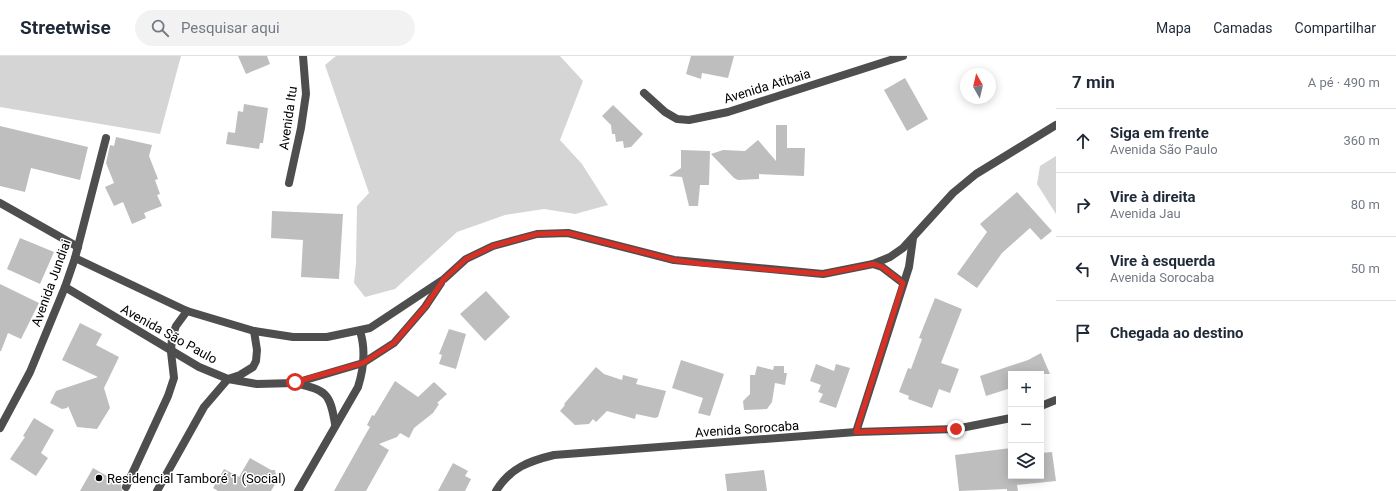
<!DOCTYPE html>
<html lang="pt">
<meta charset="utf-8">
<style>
body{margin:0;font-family:Roboto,sans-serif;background:#f2f2f3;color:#1f2937}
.controls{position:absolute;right:12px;bottom:12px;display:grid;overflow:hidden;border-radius:0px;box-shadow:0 2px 10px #0003}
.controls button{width:36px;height:36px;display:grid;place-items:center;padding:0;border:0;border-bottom:1px solid #e0e1e3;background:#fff;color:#1f2937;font:20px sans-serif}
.compass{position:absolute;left:960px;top:12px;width:36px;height:36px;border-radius:50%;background:#fff;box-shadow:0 2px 10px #0003;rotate:352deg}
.stop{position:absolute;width:12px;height:12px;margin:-9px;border:3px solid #d93025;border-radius:50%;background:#fff}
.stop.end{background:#d93025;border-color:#fff;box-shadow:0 1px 4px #0008}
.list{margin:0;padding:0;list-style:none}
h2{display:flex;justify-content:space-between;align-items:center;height:52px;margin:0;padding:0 16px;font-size:17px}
h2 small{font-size:13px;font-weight:400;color:#747a83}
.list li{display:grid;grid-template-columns:26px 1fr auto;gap:12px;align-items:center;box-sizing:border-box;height:64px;padding:0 16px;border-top:1px solid #e0e1e3}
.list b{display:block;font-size:15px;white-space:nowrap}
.list p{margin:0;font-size:13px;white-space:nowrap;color:#747a83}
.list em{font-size:13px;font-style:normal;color:#747a83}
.icon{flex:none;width:22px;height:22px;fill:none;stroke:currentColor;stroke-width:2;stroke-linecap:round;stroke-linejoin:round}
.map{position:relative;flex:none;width:1056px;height:435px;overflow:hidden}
header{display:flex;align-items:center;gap:24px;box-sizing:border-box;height:56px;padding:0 20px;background:#fff;border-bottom:1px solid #e0e1e3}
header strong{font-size:19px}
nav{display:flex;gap:22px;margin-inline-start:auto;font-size:14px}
.search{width:280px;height:36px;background:#f2f2f3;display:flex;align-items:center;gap:10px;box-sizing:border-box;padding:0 14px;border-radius:22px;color:#747a83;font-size:15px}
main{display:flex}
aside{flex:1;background:#fff}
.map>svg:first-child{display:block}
.green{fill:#d5d5d5}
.building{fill:#bebebe}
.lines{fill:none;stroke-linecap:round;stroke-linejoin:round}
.street{stroke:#4e4e4e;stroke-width:8}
.route{stroke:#d93025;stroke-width:5}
.poi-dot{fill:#000;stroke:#fff;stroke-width:1.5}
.labels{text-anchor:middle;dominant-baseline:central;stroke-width:3;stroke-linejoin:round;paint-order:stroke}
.street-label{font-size:13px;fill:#000;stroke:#fff}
.poi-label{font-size:13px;fill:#000;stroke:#fff;text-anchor:start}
</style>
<header>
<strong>Streetwise</strong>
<div class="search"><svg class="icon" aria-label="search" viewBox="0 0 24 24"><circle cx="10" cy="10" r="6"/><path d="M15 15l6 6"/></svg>Pesquisar aqui</div>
<nav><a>Mapa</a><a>Camadas</a><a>Compartilhar</a></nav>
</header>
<main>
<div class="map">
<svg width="1056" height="435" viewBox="0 0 1056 435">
<rect width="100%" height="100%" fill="#fff"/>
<g class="green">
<polygon points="0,0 181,0 160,78 0,51"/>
<polygon points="336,0 560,0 583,25 560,84 582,108 608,149 575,158 544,153 505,159 457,176 395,233 365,241 354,227 356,207 357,150 369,137 325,9"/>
<polygon points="1056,100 1056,158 1037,128 1040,110"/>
</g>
<g class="building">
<polygon points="238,0 267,0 270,8 246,18"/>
<polygon points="691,0 734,0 728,22 702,17 701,23 686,18"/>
<polygon points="905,22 928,63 907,75 884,34"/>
<polygon points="244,48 268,52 263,87 260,87 259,93 226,88 228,76 235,77 238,55 243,56"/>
<polygon points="613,49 643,78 631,91 624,92 623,85 616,86 615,78 612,78 611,69 602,60"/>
<polygon points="776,69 787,69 787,92 805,92 804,120 759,118 759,123 738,124 734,122 711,98 723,94 745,95 758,84 776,105"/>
<polygon points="0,70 88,91 80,124 31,112 25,136 0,130"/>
<polygon points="116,81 152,89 149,100 158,123 155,124 160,138 157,139 162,150 144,157 146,162 132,168 123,146 114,150 105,131 114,127 106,107 110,89 114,90"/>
<polygon points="681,94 710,95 709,129 700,129 698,150 689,150 682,121 669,120 681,112"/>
<polygon points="1017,136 1052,175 1041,184 1030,172 1002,197 977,232 957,218 987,176 980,168"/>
<polygon points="272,155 343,158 339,223 301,221 303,184 271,182"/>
<polygon points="20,182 54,196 40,228 7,213"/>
<polygon points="0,228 39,247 21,283 8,277 1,295 0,295"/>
<polygon points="486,235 510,261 485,285 460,258"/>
<polygon points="935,242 962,253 941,307 959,313 950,337 939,333 932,352 908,343 909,340 899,336 908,312 911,313 922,283 919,282"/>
<polygon points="80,267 102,278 96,289 119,301 104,332 110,352 97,373 77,371 68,350 67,352 62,353 50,347 56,335 98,321 62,304"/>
<polygon points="449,273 466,278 456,313 439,308 442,299 439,298"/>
<polygon points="1041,297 1050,318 1011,318 1011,332 986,340 980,320 1028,304"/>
<polygon points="681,304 724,318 710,360 698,357 703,342 672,332"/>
<polygon points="816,308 834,315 836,308 850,312 836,352 819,346 823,338 818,336 821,329 810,325"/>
<polygon points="757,310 773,314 774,310 784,310 784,317 787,317 785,329 775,327 772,346 767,353 744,354 743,345 750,338 750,319 755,319"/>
<polygon points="596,311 604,318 622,324 623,319 638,323 636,328 666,335 658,361 655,362 636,358 635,363 607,355 596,366 593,363 589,368 575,369 560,355 565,349 564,348"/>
<polygon points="395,325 418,341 434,326 447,338 437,347 439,348 433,357 414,372 409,382 400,377 397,381 379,388 389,394 366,435 334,435 367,376 370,371 367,369 372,359 374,360"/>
<polygon points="34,362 54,374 41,397 48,402 36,420 10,403 25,381 23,380"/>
<polygon points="1011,392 1011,420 1041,420 1041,422 1041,397 1052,396 1056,425 1017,429 1018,435 1007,435 1007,433 959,435 955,399"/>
<polygon points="250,402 271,414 275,414 277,425 271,435 218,435 213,432 224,413 239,421"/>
<polygon points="453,407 468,415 465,420 471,423 465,435 438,435"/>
<polygon points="93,412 121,428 122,435 80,435"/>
<polygon points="764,414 767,435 727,435 725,418"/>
</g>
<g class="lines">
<g class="street">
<polyline points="644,37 665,56 677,63 689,64 728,56 903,0"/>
<polyline points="289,127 301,72 306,38 303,0"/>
<polyline points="0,147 78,191"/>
<polyline points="75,202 187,255 254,275 293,281 327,281 370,272 444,223 466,203 493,190 537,178 568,177 674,204 823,218 873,208 890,201 903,192 953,137 976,118 1056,69"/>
<polyline points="873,208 882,211 903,227"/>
<polyline points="65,231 199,311 228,323 257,328 295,327 363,307 394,287 425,251 441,227"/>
<path d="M296 327C326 335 330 336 335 368"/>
<polyline points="1041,350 1056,344"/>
<polyline points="0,372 30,316 65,231 75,202 106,82"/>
<polyline points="856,376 909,211 913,182"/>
<polyline points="126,431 168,340 174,322 171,296 172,281 176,270 187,255"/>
<polyline points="157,435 204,351 228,323 240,319 253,311 256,305 257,294 254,275"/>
<path d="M298 435 358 331C364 312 366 294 360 275"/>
<path d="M496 435C510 412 529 405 554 399L856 376 956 373 1011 362"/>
</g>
</g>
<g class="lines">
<polyline class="route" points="295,326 363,307 394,287 425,251 444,223 466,203 493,190 537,178 568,177 674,204 703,208 823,218 874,208 882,211 903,227 856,376 956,373"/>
</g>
<circle class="poi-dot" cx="99" cy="422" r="4"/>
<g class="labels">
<g class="street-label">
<text transform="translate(767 30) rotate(-17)">Avenida Atibaia</text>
<text transform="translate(288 62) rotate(-82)">Avenida Itu</text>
<text transform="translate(51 227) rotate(-70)">Avenida Jundiai</text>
<text transform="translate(169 278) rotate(29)">Avenida São Paulo</text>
<text transform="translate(747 373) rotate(-4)">Avenida Sorocaba</text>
</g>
<g class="poi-label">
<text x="107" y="422">Residencial Tamboré 1 (Social)</text>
</g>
</g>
</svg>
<div class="controls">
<button>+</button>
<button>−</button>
<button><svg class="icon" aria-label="layers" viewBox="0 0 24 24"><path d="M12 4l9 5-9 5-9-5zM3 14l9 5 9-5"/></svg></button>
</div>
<svg class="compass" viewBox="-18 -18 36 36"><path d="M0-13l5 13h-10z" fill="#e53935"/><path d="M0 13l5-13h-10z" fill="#747a83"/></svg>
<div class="stop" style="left:295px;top:326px"></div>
<div class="stop end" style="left:956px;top:373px"></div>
</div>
<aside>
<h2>7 min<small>A pé · 490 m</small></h2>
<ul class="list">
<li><svg class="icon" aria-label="ahead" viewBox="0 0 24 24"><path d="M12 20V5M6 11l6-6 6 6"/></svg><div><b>Siga em frente</b><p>Avenida São Paulo</p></div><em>360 m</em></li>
<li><svg class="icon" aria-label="right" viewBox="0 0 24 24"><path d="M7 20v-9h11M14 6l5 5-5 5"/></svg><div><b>Vire à direita</b><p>Avenida Jau</p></div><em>80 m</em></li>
<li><svg class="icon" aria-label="left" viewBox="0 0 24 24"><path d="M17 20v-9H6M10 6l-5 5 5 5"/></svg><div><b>Vire à esquerda</b><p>Avenida Sorocaba</p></div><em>50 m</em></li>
<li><svg class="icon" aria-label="arrive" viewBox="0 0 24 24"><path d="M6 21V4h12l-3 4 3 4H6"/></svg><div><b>Chegada ao destino</b></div></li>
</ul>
</aside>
</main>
